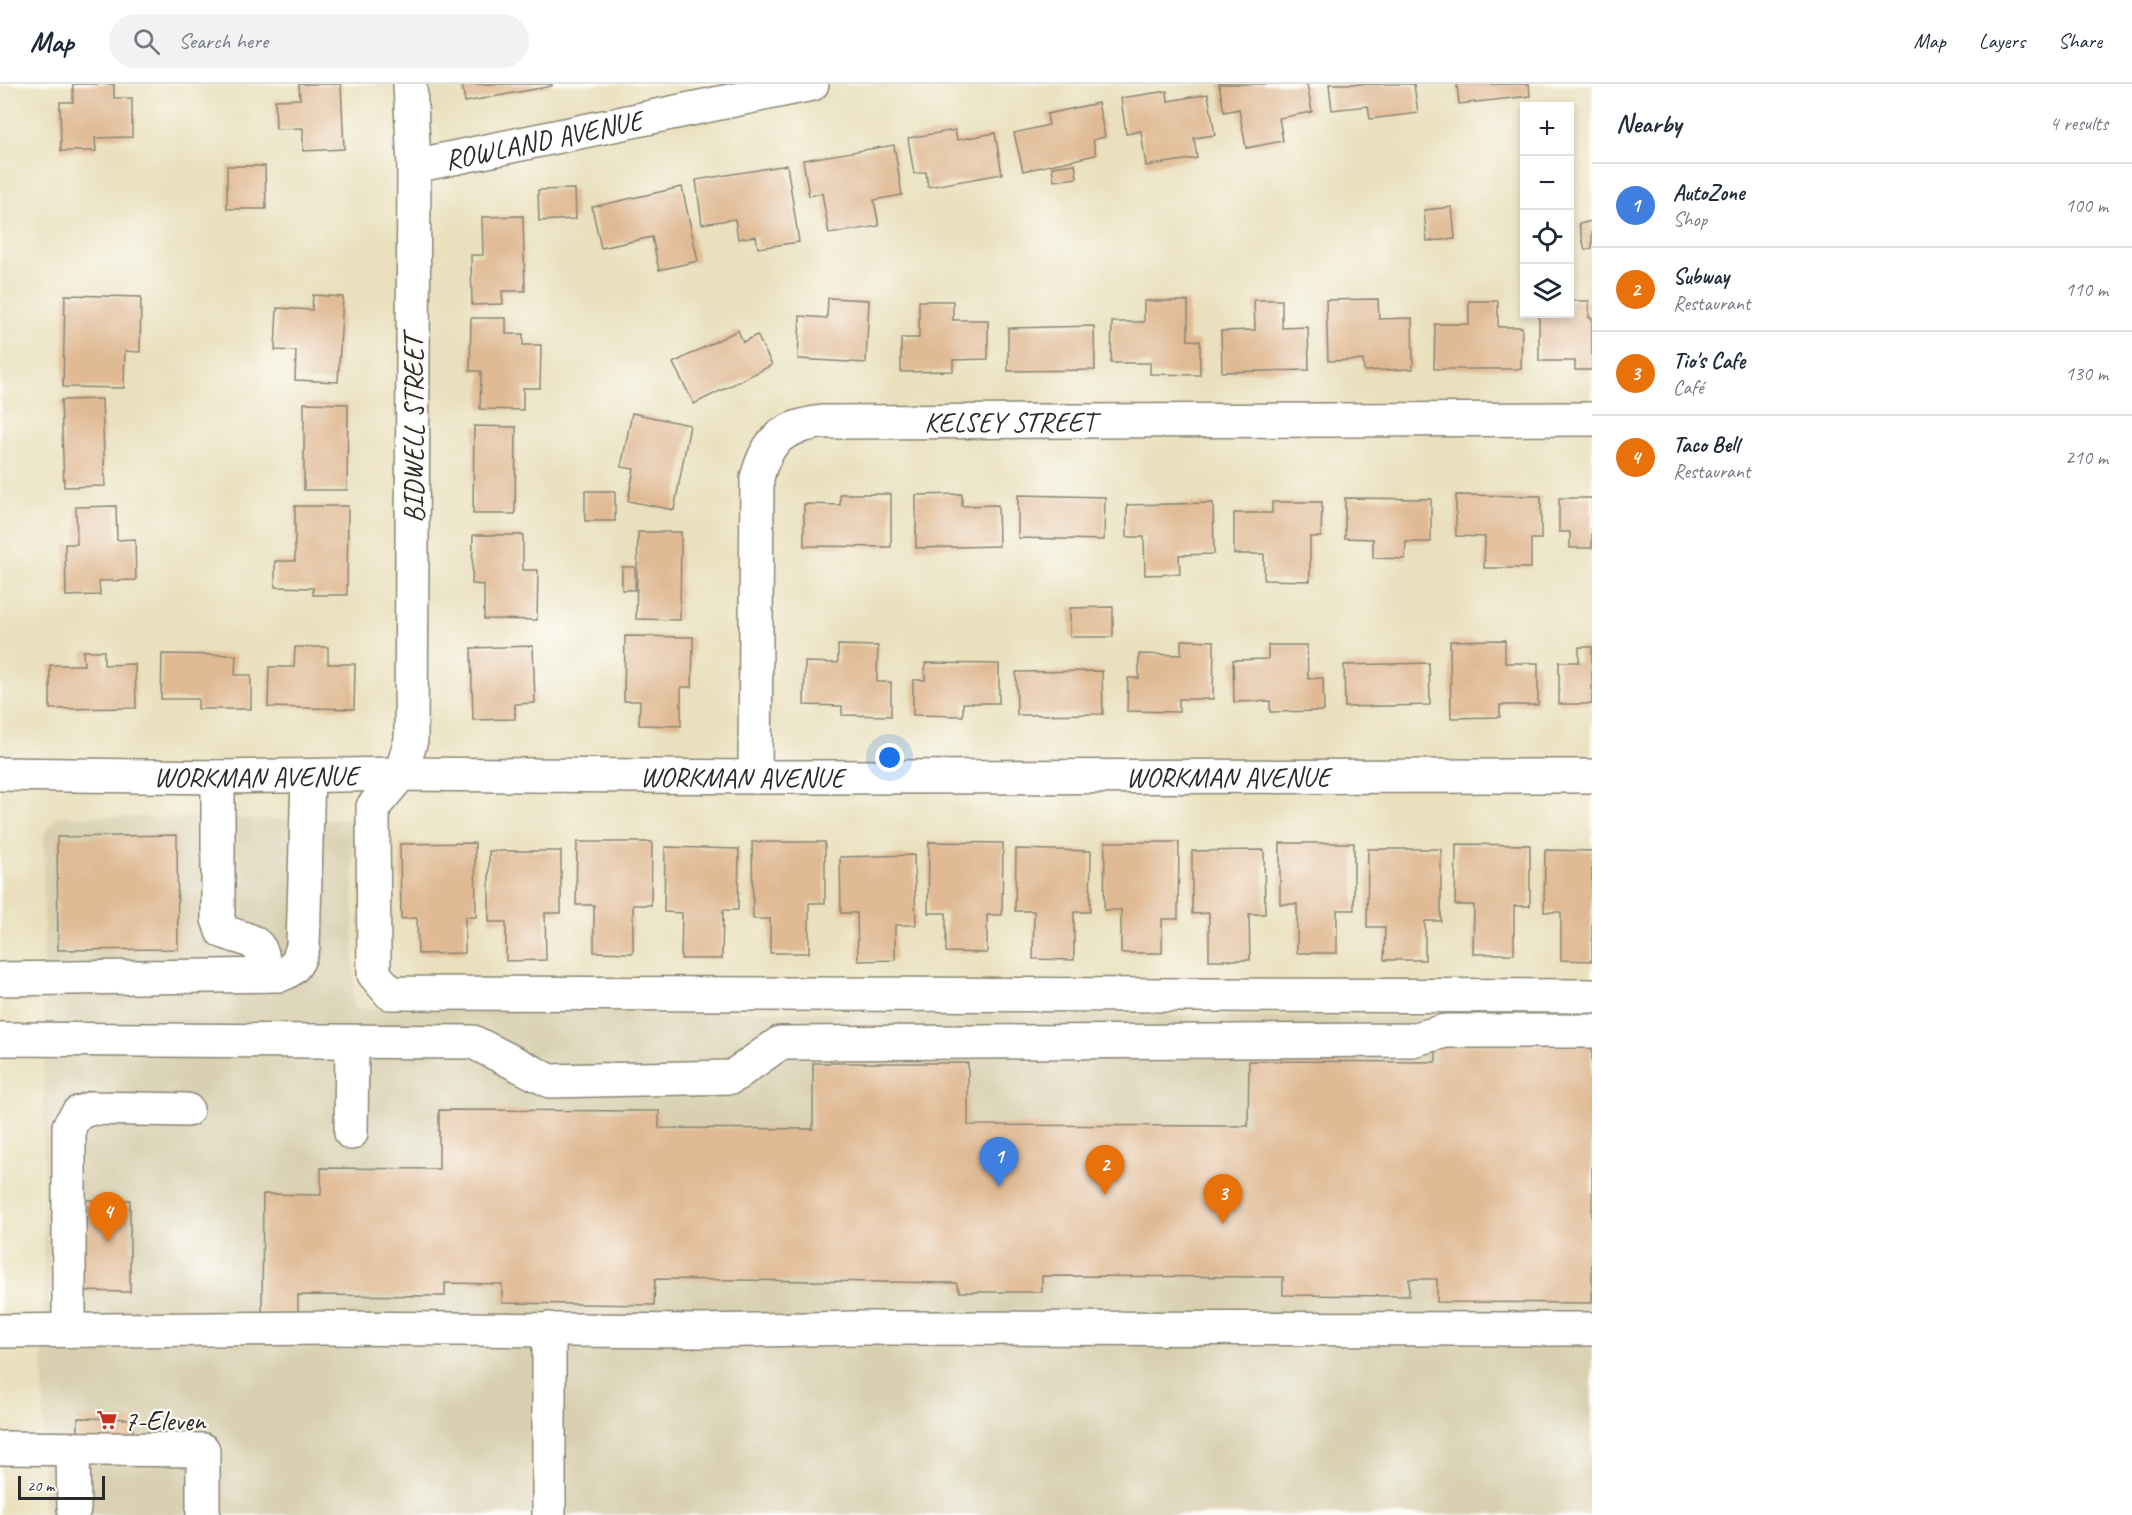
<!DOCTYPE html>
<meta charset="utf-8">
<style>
body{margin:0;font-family:Caveat,sans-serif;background:#f2f2f3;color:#1f2937}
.controls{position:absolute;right:18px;top:18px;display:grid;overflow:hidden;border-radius:0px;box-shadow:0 3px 9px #0003}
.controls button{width:54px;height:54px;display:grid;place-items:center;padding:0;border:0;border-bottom:2px solid #e0e1e3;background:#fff;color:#1f2937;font:30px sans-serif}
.scale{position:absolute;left:18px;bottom:15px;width:87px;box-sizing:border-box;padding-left:6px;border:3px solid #2b2b2b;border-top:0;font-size:16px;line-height:21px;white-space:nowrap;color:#2b2b2b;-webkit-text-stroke:4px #fdfcf7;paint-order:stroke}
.you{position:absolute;left:890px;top:674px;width:21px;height:21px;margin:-15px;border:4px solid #fff;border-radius:50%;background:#1a73e8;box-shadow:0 0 0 9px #1a73e833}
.badge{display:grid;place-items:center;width:39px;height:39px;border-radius:50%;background:#111827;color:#fff;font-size:20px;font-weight:700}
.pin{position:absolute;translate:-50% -50px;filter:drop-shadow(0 2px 3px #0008)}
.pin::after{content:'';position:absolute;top:32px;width:21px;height:18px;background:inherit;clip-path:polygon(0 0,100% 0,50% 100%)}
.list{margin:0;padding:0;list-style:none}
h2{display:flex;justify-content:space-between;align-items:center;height:78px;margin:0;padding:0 24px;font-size:26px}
h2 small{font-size:20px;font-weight:400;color:#747a83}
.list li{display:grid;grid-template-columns:39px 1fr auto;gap:18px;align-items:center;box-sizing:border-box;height:84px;padding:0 24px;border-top:2px solid #e0e1e3}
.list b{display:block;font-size:22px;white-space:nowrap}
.list p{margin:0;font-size:20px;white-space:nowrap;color:#747a83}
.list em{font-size:20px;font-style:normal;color:#747a83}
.icon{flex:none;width:33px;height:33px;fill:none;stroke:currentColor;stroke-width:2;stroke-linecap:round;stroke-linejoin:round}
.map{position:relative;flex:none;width:1592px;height:1431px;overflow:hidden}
header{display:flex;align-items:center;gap:36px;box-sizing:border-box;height:84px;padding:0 30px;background:#fff;border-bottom:2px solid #e0e1e3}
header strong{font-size:28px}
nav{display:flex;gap:33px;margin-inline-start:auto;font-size:21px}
.search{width:420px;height:54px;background:#f2f2f3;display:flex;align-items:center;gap:15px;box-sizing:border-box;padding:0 21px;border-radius:33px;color:#747a83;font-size:22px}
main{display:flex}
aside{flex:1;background:#fff}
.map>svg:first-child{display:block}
.built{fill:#d9d0b1}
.building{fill:#e0ba94}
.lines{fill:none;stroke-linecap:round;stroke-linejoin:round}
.minor-casing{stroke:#8a8674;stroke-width:36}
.minor{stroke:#fff;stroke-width:33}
.labels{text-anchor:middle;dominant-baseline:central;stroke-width:4.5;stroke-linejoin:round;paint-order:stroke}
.street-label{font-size:28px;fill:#2b2b2b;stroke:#fdfcf7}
.poi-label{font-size:28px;fill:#2b2b2b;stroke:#fdfcf7;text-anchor:start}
</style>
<header>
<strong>Map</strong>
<div class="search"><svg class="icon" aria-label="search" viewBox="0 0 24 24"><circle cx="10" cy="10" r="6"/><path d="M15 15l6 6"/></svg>Search here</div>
<nav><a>Map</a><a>Layers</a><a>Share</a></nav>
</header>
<main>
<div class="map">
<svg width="1592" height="1431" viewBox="0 0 1592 1431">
<rect width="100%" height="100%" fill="#fdfcf7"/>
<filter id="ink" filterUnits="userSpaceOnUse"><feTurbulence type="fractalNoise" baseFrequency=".0167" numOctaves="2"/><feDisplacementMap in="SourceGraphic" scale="12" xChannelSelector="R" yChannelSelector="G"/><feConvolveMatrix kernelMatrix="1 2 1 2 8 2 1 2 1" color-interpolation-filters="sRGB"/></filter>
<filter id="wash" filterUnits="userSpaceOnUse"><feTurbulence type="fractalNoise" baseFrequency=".008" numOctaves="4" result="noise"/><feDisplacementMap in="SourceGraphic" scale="24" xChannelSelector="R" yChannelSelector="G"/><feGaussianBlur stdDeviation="1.35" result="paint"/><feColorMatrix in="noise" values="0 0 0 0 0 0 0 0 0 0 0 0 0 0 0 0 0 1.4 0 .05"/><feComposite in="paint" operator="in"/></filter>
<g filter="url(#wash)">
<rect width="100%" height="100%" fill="#eae0bd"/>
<polygon class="built" points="58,732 353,736 354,924 1592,935 1592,1431 43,1431 44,750"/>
<g id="blocks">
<g class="building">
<polygon points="73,0 114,0 114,14 132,14 132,53 95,54 96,67 61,67 60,18 73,18"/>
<polygon points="299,0 341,0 344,65 303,67 303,44 276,45 275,16 300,15"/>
<polygon points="462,0 552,0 552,2 465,18"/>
<polygon points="1219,0 1307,0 1312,28 1279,34 1283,57 1246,64 1239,25 1224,28"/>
<polygon points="1329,0 1414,0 1418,29 1370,35 1368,22 1332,26"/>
<polygon points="1457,0 1529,0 1530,12 1459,20"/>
<polygon points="1167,7 1168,17 1208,10 1215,51 1194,54 1197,74 1146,82 1141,47 1126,50 1121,14"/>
<polygon points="1098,19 1105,53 1093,56 1096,71 1023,87 1014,49 1049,41 1047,30"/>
<polygon points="955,46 957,56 995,49 1002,90 928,103 926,88 914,90 908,54"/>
<polygon points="894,61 902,111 874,116 879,142 829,150 822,109 809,112 803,76"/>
<polygon points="1075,80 1077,94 1054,97 1052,83"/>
<polygon points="787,81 799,158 758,164 756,152 738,155 735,135 702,140 696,96"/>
<polygon points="227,82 265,82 266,125 227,125"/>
<polygon points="682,103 698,177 659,186 652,153 601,164 592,123"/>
<polygon points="575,105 576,135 539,137 538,106"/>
<polygon points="1452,123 1455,155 1427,157 1424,126"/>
<polygon points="523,132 525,207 502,207 503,220 472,221 471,171 483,171 482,133"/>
<polygon points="1592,137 1592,164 1585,166 1579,140"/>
<polygon points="65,211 141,213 140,268 125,267 124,304 63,303"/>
<polygon points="313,211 343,213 338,298 295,296 296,267 275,266 277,224 312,226"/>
<polygon points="828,214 869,216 866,279 798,275 800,232 827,234"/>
<polygon points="1378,215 1379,235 1412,234 1413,285 1364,287 1363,276 1328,277 1326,216"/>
<polygon points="1254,216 1282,216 1282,244 1308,243 1309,286 1222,288 1221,247 1255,246"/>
<polygon points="919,217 953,217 953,236 988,236 988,275 953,276 953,287 901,288 901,254 919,254"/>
<polygon points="1144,217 1188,217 1188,256 1200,257 1200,291 1150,290 1150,279 1111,279 1112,238 1144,238"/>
<polygon points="1469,217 1498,217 1498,243 1522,243 1521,285 1434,285 1435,240 1469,240"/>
<polygon points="1570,217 1589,217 1589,234 1592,234 1592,286 1575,286 1575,277 1539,277 1539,230 1570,230"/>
<polygon points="471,234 506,234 506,250 523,250 523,261 541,261 540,304 523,304 523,326 480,325 481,287 470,287"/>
<polygon points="1094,242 1095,286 1008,287 1008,244"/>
<polygon points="738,246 743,258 757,251 772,281 694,320 673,279"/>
<polygon points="102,315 105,402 64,403 61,316"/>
<polygon points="304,319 348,320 347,406 304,406"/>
<polygon points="632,329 690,341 674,426 628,417 634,385 621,383"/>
<polygon points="474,342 516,343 515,430 473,430"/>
<rect x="585" y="407" width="30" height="30"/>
<polygon points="840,410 891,410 891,463 804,462 804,420 840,421"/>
<polygon points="962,410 962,422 998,421 999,462 916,464 916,411"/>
<polygon points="1018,411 1105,413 1104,456 1018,454"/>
<polygon points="1456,411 1541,412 1541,455 1531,455 1531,484 1484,484 1485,453 1456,452"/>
<polygon points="1345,414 1431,415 1431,458 1406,458 1405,475 1373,474 1373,455 1345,454"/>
<polygon points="1559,414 1592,414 1592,464 1570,464 1570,448 1559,448"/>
<polygon points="1272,418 1322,418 1321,453 1310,453 1310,497 1264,496 1264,470 1234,470 1234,429 1272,429"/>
<polygon points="1213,419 1214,470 1179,471 1180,490 1145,491 1144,453 1127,453 1127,421"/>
<polygon points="116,422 117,456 135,455 136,496 99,497 100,511 66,512 65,460 77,460 76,423"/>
<polygon points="295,422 348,422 347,511 313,511 313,504 275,503 275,477 295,477"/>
<polygon points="638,448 681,448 680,536 636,535"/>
<polygon points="473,451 523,451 523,486 538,486 537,536 484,535 484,501 472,500"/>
<rect x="622" y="483" width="13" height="23"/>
<polygon points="1113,523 1113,553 1070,553 1070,524"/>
<polygon points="625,552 693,553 692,603 681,603 681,642 639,641 640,617 624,617"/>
<polygon points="1181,556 1214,557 1213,615 1179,615 1179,628 1127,627 1128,594 1139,594 1139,570 1181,571"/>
<polygon points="1505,556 1505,579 1538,579 1538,621 1500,621 1500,633 1451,634 1450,557"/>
<polygon points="838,561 878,562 877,598 891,598 891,632 842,631 842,622 804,621 805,578 838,579"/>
<polygon points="1268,561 1307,561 1308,595 1323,594 1324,627 1270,628 1270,617 1234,618 1233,576 1268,575"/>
<polygon points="533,562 535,619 515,620 515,635 473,636 471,564"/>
<polygon points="295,563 328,563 328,580 355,580 354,625 268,623 269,583 294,583"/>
<polygon points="1579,563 1592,563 1592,620 1559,620 1559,578 1579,578"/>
<polygon points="83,567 104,567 104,581 135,580 136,624 50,625 50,581 84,581"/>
<polygon points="162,570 236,571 235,591 251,591 251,625 198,625 198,615 161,615"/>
<polygon points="925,579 999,580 999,619 963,619 963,632 913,631 913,596 925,596"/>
<polygon points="1429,579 1430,621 1345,623 1344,581"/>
<polygon points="1102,587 1103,630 1017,631 1016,588"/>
<polygon points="177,751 178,865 58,866 57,753"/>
<polygon points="577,758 652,758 651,821 633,821 633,869 594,868 594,821 576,821"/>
<polygon points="752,758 825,758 825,819 809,819 809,869 770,869 770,835 753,835"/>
<polygon points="929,758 1003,759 1002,831 987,831 987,869 946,868 946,829 928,829"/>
<polygon points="1105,758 1179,758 1178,835 1162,835 1162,869 1121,869 1121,826 1104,826"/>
<polygon points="475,759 476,833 465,833 465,869 418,870 417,834 401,835 400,760"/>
<polygon points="1280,759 1354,759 1354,826 1337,826 1337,869 1297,869 1297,820 1280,820"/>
<polygon points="1456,760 1530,761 1530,822 1514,822 1514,870 1473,870 1474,821 1455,821"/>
<polygon points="665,763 739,765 738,826 723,826 722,875 681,875 682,829 664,828"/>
<polygon points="1016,765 1091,767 1090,828 1074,828 1074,876 1033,875 1034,827 1015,827"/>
<polygon points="1368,765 1441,765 1441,837 1425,837 1425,876 1384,876 1385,843 1367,843"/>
<polygon points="1264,766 1265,830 1249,830 1250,876 1209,876 1209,829 1192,830 1192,767"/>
<polygon points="1545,766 1592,767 1592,877 1561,876 1561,828 1544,828"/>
<polygon points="489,767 561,767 561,829 545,829 546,876 506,877 506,838 489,838"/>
<polygon points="914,771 916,841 895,841 895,876 858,877 857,829 841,829 840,773"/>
<polygon points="1436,961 1592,961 1592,1219 1437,1218 1437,1195 1409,1195 1409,1212 1283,1211 1283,1193 1042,1192 1042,1208 960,1208 956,1199 655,1195 654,1221 502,1219 502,1200 445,1199 445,1212 298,1211 298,1230 262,1229 263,1110 321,1111 321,1084 439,1085 439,1026 659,1027 659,1044 813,1045 813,979 968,979 968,1041 1248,1042 1249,977 1436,978"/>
<polygon points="78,1116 130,1116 130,1208 78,1207"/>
<polygon points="78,1334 133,1335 133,1360 78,1359"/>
</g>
</g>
</g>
<g filter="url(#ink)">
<use href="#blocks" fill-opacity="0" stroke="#8a8674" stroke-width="1.5"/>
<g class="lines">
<g class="minor-casing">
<g id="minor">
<polyline points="410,0 414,82 411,656 401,690 373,723 374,890 390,909 1592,912"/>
<path id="s1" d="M414 82 812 0"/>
<path id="s2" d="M0 690 218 693 401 690 755 693 1592 692"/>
<path d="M218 693V835L222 847C248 858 267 853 263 891"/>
<path id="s3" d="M755 693 757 394C767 356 782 343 822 338L1592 335"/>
<path d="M0 895 280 891C295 886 299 877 303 862L308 692"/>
<polyline points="0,955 473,958 550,997 732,993 780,959 1412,956 1445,947 1592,947"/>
<polyline points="351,1049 352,958"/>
<polyline points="549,1245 549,1431"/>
<polyline points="69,1246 69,1042 78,1029 92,1024 187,1026"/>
<polyline points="0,1247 325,1244 699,1247 858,1244 1592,1245"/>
<polyline points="0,1364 203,1366 203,1431"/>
<polyline points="73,1366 74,1425"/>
</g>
</g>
<use href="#minor" class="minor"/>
</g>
</g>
<defs>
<g id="supermarket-bare" transform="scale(1.62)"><path d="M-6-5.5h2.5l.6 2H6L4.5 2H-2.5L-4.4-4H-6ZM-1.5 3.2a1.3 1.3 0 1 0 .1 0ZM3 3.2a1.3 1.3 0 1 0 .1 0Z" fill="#c8321e" stroke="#fdfcf7" stroke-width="2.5" paint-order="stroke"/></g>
</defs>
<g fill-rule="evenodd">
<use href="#supermarket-bare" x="107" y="1336"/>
</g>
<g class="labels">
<g class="street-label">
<text stroke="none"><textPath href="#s1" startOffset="132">ROWLAND AVENUE</textPath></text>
<text stroke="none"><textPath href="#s3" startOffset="580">KELSEY STREET</textPath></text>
<text transform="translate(413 345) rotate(-90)">BIDWELL STREET</text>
<text stroke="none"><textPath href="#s2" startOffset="256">WORKMAN AVENUE</textPath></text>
<text stroke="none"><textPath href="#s2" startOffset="742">WORKMAN AVENUE</textPath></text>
<text stroke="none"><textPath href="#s2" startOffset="1228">WORKMAN AVENUE</textPath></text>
</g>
<g class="poi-label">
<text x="124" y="1336">7-Eleven</text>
</g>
</g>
</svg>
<div class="controls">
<button>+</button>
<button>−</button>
<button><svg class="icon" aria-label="locate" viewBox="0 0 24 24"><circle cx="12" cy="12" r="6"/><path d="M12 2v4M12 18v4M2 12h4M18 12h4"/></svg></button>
<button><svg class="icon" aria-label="layers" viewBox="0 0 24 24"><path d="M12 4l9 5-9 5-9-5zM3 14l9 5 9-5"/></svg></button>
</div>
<div class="scale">20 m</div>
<div class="you"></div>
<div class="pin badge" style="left:999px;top:1103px;background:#3f7fe0">1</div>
<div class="pin badge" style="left:1105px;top:1111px;background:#e8710a">2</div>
<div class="pin badge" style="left:1223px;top:1140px;background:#e8710a">3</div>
<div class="pin badge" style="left:108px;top:1158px;background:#e8710a">4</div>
</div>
<aside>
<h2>Nearby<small>4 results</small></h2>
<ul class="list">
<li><span class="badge" style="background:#3f7fe0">1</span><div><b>AutoZone</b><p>Shop</p></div><em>100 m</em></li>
<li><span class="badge" style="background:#e8710a">2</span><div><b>Subway</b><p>Restaurant</p></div><em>110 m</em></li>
<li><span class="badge" style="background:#e8710a">3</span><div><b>Tio's Cafe</b><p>Café</p></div><em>130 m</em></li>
<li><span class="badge" style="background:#e8710a">4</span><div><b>Taco Bell</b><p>Restaurant</p></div><em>210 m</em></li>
</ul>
</aside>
</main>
